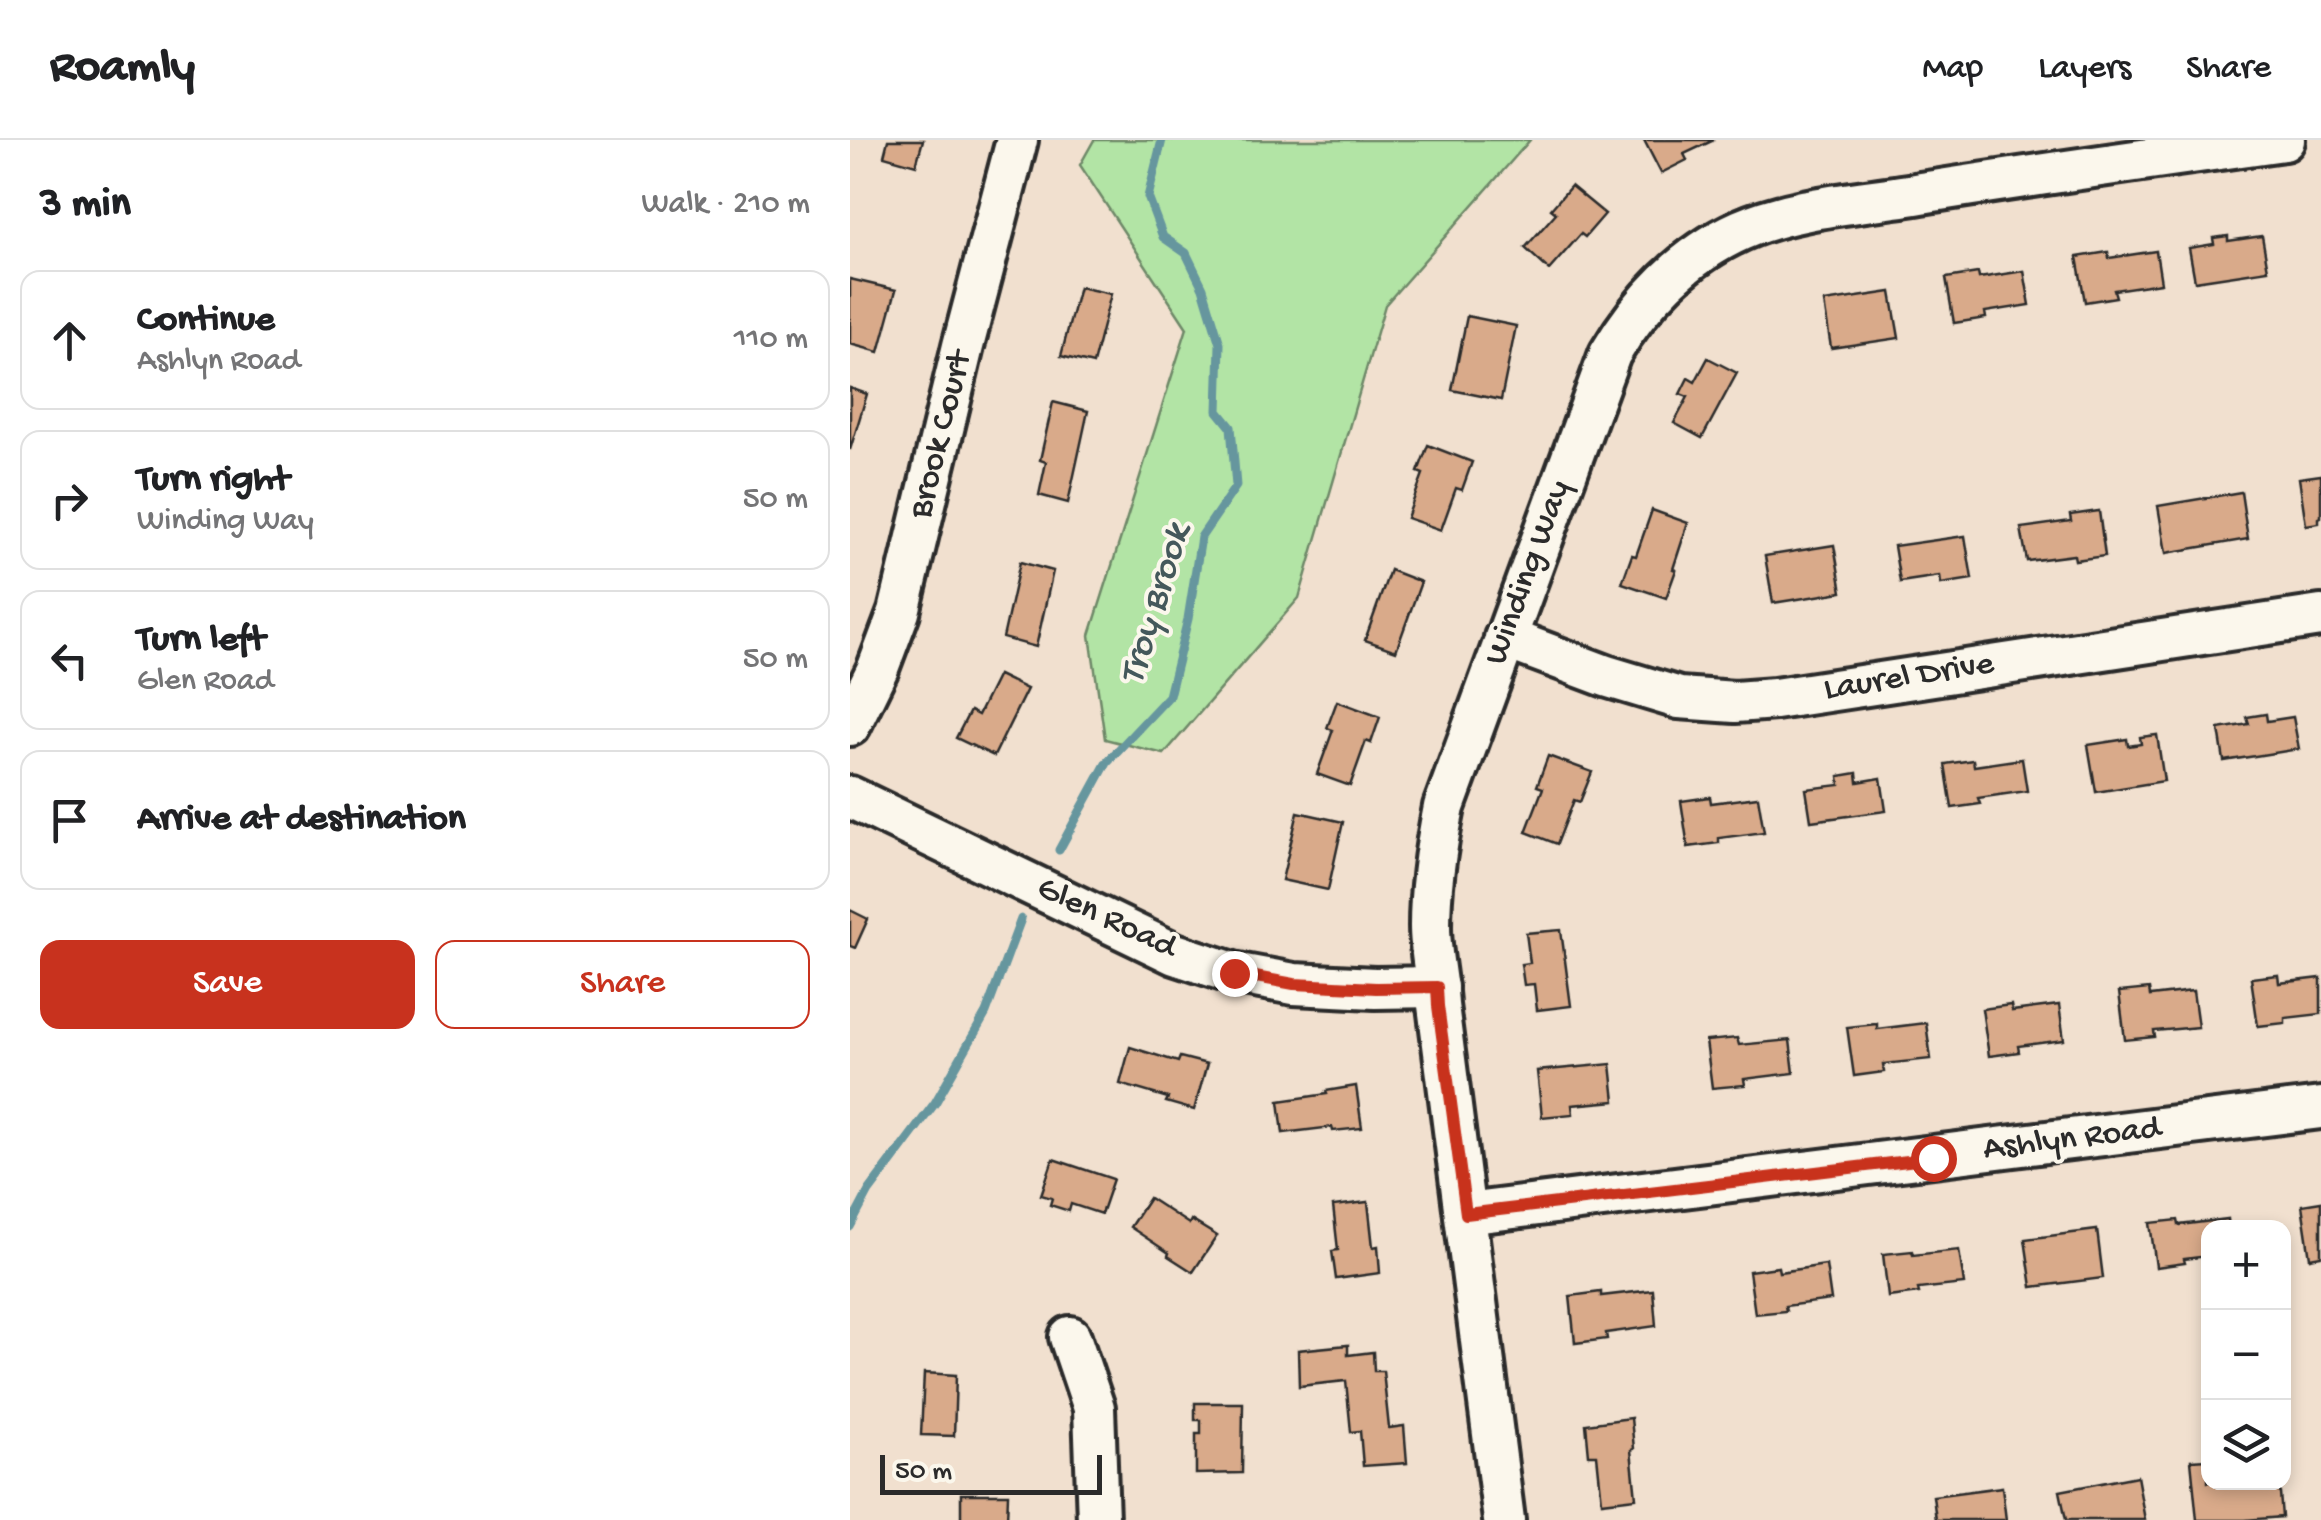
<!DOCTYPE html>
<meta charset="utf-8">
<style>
body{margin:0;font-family:"Gochi Hand",sans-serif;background:#f2f2f2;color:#202124}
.controls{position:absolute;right:30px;bottom:30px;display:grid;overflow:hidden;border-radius:20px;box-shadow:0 5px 15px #0003}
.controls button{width:90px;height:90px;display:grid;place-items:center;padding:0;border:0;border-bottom:2px solid #e0e0e0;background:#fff;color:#202124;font:50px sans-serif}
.scale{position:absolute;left:30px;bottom:25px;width:222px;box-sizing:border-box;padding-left:10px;border:5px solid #2b2b2b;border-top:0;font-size:28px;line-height:35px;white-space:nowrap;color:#2b2b2b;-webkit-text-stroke:8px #fbf7ec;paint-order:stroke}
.stop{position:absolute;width:30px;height:30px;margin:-22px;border:8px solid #c8321e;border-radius:50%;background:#fff}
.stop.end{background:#c8321e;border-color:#fff;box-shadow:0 2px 10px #0008}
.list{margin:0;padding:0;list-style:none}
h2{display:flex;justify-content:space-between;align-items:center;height:130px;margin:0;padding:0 40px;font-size:42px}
h2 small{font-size:32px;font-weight:400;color:#757577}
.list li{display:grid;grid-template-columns:65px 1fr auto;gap:30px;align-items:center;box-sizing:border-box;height:140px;margin:0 20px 20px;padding:0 20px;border:2px solid #e0e0e0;border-radius:20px}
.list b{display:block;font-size:38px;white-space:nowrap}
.list p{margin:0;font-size:32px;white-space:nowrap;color:#757577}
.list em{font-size:32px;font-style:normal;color:#757577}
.actions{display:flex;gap:20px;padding:30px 40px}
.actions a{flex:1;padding:22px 0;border:2px solid #c8321e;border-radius:20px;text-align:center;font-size:35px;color:#c8321e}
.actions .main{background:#c8321e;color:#fff}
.icon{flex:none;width:55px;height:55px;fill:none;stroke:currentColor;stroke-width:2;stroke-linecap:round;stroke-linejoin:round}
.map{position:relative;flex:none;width:1471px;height:1380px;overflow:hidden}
header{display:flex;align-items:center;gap:60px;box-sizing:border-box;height:140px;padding:0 50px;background:#fff;border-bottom:2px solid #e0e0e0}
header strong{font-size:48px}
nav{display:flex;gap:55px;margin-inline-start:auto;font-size:35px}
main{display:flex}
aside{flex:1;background:#fff}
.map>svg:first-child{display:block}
.green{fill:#b2e4a5;stroke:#6e8868;stroke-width:2.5}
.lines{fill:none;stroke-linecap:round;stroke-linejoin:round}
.stream{stroke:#66969e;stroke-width:9}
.building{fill:#d9aa8a;stroke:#2b2b2b;stroke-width:2.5}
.minor-casing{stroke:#2b2b2b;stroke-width:48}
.minor{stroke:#fbf7ec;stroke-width:40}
.route{stroke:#c8321e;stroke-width:12}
.labels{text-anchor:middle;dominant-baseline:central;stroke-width:8;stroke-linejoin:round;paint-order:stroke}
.street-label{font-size:35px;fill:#2b2b2b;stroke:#fbf7ec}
.water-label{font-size:38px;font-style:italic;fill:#44585b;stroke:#fbf7ec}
</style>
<header>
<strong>Roamly</strong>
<nav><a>Map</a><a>Layers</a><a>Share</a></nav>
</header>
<main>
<aside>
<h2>3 min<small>Walk · 210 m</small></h2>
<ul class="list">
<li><svg class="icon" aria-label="ahead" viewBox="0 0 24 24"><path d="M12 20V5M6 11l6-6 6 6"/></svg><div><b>Continue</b><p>Ashlyn Road</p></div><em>110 m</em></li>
<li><svg class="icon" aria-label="right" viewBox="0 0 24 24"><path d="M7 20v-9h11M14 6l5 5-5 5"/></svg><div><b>Turn right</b><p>Winding Way</p></div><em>50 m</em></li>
<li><svg class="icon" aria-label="left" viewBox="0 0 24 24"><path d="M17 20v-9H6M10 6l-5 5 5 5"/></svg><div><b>Turn left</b><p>Glen Road</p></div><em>50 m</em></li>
<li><svg class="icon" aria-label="arrive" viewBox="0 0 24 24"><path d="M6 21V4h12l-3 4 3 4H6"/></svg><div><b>Arrive at destination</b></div></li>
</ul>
<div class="actions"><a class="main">Save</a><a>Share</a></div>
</aside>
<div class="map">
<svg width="1471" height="1380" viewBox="0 0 1471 1380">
<rect width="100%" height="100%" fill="#f1e0cf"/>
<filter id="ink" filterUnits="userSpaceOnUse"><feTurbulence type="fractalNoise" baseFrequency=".01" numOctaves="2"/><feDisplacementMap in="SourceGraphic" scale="20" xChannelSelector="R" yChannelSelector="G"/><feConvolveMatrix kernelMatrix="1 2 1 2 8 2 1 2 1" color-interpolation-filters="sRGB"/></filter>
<g filter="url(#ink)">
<polygon class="green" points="244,0 680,0 535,165 449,458 314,614 255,599 240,495 337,188 230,25"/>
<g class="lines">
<g class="stream">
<polyline points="209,710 257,622 319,556 338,479 351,397 386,346 381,287 368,271 370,204 353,148 336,113 313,97 298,57 312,0"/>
<polyline points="0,1087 19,1051 85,963 136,873 171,779"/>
</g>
</g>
<g class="building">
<polygon points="38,0 73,0 66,25 34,16"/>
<polygon points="794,0 864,0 834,14 837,20 811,33"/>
<polygon points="721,46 755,74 735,97 731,94 699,130 675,108 706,73 701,69"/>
<polygon points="1378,96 1378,101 1412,96 1418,130 1345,141 1339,108 1364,104 1363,98"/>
<polygon points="1306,111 1311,143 1264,150 1266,157 1235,162 1227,117 1258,112 1259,118"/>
<polygon points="1174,131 1180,165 1135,172 1136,178 1104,183 1096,138 1128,133 1129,138"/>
<polygon points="0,139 46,150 29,212 0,204"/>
<polygon points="229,147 261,154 243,224 211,216"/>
<polygon points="1041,152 1049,198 981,208 974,162"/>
<polygon points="617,176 666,186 651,260 602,250"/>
<polygon points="858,218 887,233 852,298 824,283 838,257 830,254 838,238 845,242"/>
<polygon points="0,248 17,254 0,310"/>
<polygon points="203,262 238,271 218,363 189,355 196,322 190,320"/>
<polygon points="578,305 622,322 612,350 606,348 591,390 557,378 573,334 568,332"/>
<polygon points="1471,335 1471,377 1469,378 1469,383 1456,385 1449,338"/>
<polygon points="1391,352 1398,399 1316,413 1308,366"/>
<polygon points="802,370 838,383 823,429 826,430 816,458 772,443 782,415 786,416"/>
<polygon points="1249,371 1255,416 1225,420 1224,415 1177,421 1171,388 1221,381 1220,375"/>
<polygon points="1115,396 1122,439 1091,444 1090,436 1050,442 1044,406"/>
<polygon points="984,405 992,452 923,463 915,416"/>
<polygon points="170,422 203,431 186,507 153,498"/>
<polygon points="540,430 571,442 546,511 515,500"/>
<polygon points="148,535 177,549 144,616 106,598 120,571 128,575"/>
<polygon points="487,561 530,577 521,603 516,601 500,646 467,634 483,590 477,588"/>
<polygon points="1416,574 1417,581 1443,577 1449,609 1374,621 1369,589 1399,584 1397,577"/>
<polygon points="1307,595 1314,641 1246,652 1238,605 1277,599 1278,606 1291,604 1290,597"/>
<polygon points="698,616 742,632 730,662 724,660 707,704 676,692 693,648 687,646"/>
<polygon points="1172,619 1177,651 1128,658 1130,664 1102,668 1095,624 1123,620 1124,626"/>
<polygon points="1007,633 1008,642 1031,638 1036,671 961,681 956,649 990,645 989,636"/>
<polygon points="860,657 861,663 908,657 914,692 869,698 869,703 838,707 831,661"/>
<polygon points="448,672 493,682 478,750 432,740"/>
<polygon points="0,770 18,779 5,808 0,806"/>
<polygon points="711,790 721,866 687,870 684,844 674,845 671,824 680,823 676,793"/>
<polygon points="1428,835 1429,843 1471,838 1471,874 1435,878 1435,883 1408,886 1401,838"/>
<polygon points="1299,849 1300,856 1343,851 1348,887 1304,891 1305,897 1275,900 1269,852"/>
<polygon points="1161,865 1162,871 1209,865 1214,900 1168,906 1169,912 1139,916 1132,869"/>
<polygon points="1076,883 1081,919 1033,924 1034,932 1004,936 997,887 1027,884 1027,889"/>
<polygon points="887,898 889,905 940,900 944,933 894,939 895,945 862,948 856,901"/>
<polygon points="280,907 328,922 330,917 357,924 344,970 316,962 318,958 270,944"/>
<polygon points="761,924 765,961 722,965 723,974 692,977 687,931"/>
<polygon points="506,946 512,988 483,991 482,987 433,993 429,961 477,954 476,951"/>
<polygon points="203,1019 263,1039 251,1074 221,1064 219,1071 200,1065 202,1058 191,1055"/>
<polygon points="299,1058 339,1084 341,1080 367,1096 343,1132 318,1116 319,1113 280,1087"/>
<polygon points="518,1062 523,1107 528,1106 530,1133 486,1139 482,1111 488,1110 483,1066"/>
<polygon points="1471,1062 1471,1116 1460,1118 1452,1065"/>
<polygon points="1378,1079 1379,1088 1358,1088 1358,1116 1334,1119 1335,1123 1306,1127 1300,1083 1328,1080 1329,1085"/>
<polygon points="1247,1090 1253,1138 1182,1147 1175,1099"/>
<polygon points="1109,1110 1114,1144 1068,1149 1069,1153 1038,1157 1033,1114 1062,1111 1063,1115"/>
<polygon points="976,1125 981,1160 935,1166 936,1171 905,1174 899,1131 928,1127 929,1132"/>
<polygon points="803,1150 806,1186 756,1193 757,1199 725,1203 720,1156 751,1152 751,1156"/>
<polygon points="498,1205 498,1215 523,1212 524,1231 533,1231 539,1288 554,1286 557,1323 513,1326 510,1291 501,1292 496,1241 449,1246 448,1210"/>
<polygon points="74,1233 106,1235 104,1296 71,1295"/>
<polygon points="345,1263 393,1263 392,1333 346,1334 346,1294 351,1294 351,1280 345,1280"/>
<polygon points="781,1278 784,1309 781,1310 786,1358 752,1362 747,1315 739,1315 736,1284"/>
<polygon points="1358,1319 1358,1342 1429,1342 1432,1377 1395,1380 1347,1380 1341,1320"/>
<polygon points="1287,1336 1295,1380 1216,1380 1210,1351"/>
<polygon points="1152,1347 1156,1380 1086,1380 1083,1356"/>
<polygon points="111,1354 158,1354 157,1380 111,1380"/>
</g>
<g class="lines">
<g class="minor-casing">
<g id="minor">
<polyline points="655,498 756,536 829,558 885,562 925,559 1471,476"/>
<polyline points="0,585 28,528 49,472 113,206 167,0"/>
<polyline points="0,657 325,814 383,833 444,844 525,848 587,847"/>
<polyline points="615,1074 1471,968"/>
<polyline points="220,1197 244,1268 248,1380"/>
<path d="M654 1380 588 865C587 839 580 813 580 786 580 745 586 707 594 667L760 214C791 161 835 115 891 90 945 66 1013 63 1071 53 1191 34 1312 17 1434 0"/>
</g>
</g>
<use href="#minor" class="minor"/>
</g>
</g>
<g class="lines" filter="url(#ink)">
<polyline class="route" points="384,833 444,844 526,848 587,847 588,866 616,1074 1083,1018"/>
</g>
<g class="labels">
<g class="street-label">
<text transform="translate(92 295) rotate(-76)">Brook Court</text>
<text transform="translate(679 433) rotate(-70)">Winding Way</text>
<text transform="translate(1059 538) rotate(-9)">Laurel Drive</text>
<text transform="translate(256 779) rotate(25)">Glen Road</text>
<text transform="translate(1222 1000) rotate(-7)">Ashlyn Road</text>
</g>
<g class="water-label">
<text transform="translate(307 465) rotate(-73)">Troy Brook</text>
</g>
</g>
</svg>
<div class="controls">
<button>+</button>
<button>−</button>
<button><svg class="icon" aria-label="layers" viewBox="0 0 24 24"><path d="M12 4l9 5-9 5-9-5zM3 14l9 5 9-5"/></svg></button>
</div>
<div class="scale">50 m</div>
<div class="stop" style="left:1083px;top:1018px"></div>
<div class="stop end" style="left:384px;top:833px"></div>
</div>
</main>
